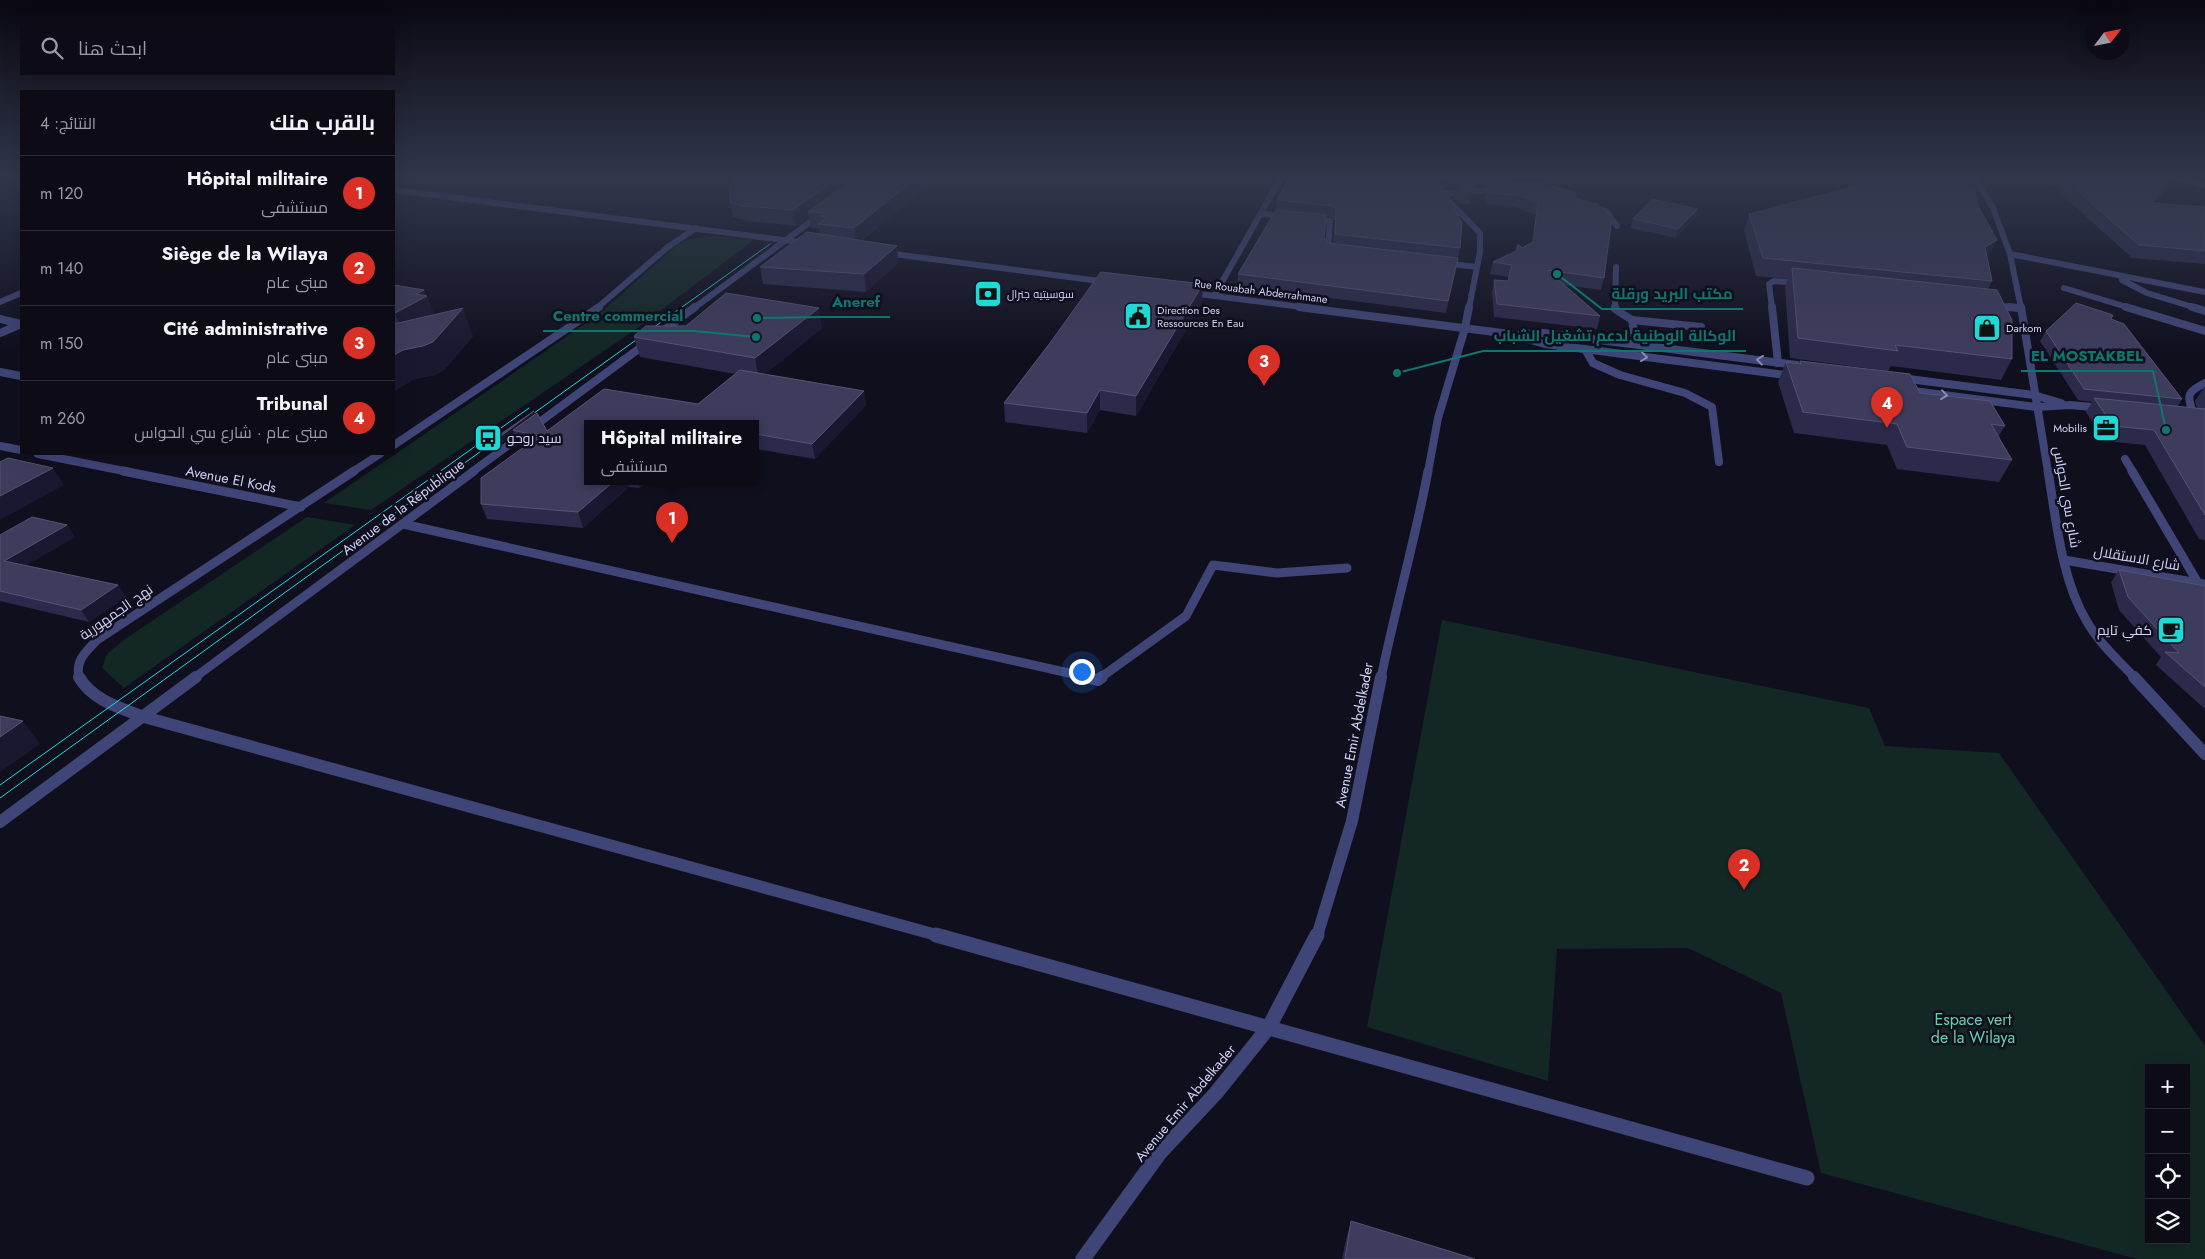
<!DOCTYPE html>
<html lang="ar">
<meta charset="utf-8">
<style>
body{margin:0;font-family:Jost,Cairo,sans-serif;background:#1a1923;color:#f1f3f6;direction:rtl}
.controls{position:absolute;right:15px;bottom:15px;display:grid;overflow:hidden;border-radius:0px;box-shadow:0 5px 20px #0002}
.controls button{width:45px;height:45px;display:grid;place-items:center;padding:0;border:0;border-bottom:1px solid #2c2b35;background:#0c0b16;color:#f1f3f6;font:25px sans-serif}
.compass{position:absolute;left:2085px;top:15px;width:45px;height:45px;border-radius:50%;background:#0c0b16;box-shadow:0 5px 20px #0002;rotate:58deg}
.you{position:absolute;left:1081px;top:671px;width:18px;height:18px;margin:-12px;border:4px solid #fff;border-radius:50%;background:#1a73e8;box-shadow:0 0 0 8px #1a73e833}
.badge{display:grid;place-items:center;width:32px;height:32px;border-radius:50%;background:#d93025;color:#fff;font-size:16px;font-weight:700}
.pin{position:absolute;translate:-50% -41px;filter:drop-shadow(0 1px 2px #0008)}
.pin::after{content:'';position:absolute;top:26px;width:18px;height:15px;background:inherit;clip-path:polygon(0 0,100% 0,50% 100%)}
.popup{position:absolute;left:584px;top:420px;width:175px;height:65px;box-sizing:border-box;display:grid;place-content:center;border-radius:0px;background:#0c0b16;filter:drop-shadow(0 1px 4px #0005);font-size:16px;white-space:nowrap;color:#9a9ba1}
.popup b{font-size:19px;color:#f1f3f6}
.popup::after{content:'';position:absolute;left:50%;top:100%;margin-left:-10px;border:10px solid transparent;border-top-color:#0c0b16}
.list{margin:0;padding:0;list-style:none}
h2{display:flex;justify-content:space-between;align-items:center;height:65px;margin:0;padding:0 20px;font-size:21px}
h2 small{font-size:16px;font-weight:400;color:#9a9ba1}
.list li{display:grid;grid-template-columns:32px 1fr auto;gap:15px;align-items:center;box-sizing:border-box;height:75px;padding:0 20px;border-top:1px solid #2c2b35}
.list b{display:block;font-size:19px;white-space:nowrap}
.list p{margin:0;font-size:16px;white-space:nowrap;color:#9a9ba1}
.list em{font-size:16px;font-style:normal;color:#9a9ba1}
.icon{flex:none;width:28px;height:28px;fill:none;stroke:currentColor;stroke-width:2;stroke-linecap:round;stroke-linejoin:round}
.map{position:relative;flex:none;width:2205px;height:1259px;overflow:hidden;direction:ltr}
.search{position:absolute;background:#0c0b16;box-shadow:0 5px 20px #0002;left:20px;top:20px;width:375px;height:55px;display:flex;align-items:center;gap:12px;box-sizing:border-box;padding:0 18px;border-radius:0px;color:#9a9ba1;font-size:19px}
.panel{position:absolute;background:#0c0b16;box-shadow:0 5px 20px #0002;left:20px;top:90px;width:375px;height:365px;border-radius:0px;direction:rtl}
.map>svg:first-child{display:block}
.green{fill:#132724;fill-rule:evenodd}
.lines{fill:none;stroke-linecap:round;stroke-linejoin:round}
.service-far2{stroke:#404577;stroke-width:6}
.service-far1{stroke:#404577;stroke-width:8}
.service{stroke:#404577;stroke-width:9}
.minor-far4{stroke:#404577;stroke-width:6}
.minor-far3{stroke:#404577;stroke-width:8}
.minor-far2{stroke:#404577;stroke-width:9}
.minor-far1{stroke:#404577;stroke-width:12}
.minor{stroke:#404577;stroke-width:15}
.tertiary-far3{stroke:#404577;stroke-width:6}
.tertiary-far2{stroke:#404577;stroke-width:8}
.tertiary-far1{stroke:#404577;stroke-width:9}
.tertiary{stroke:#404577;stroke-width:12}
.tram{stroke:#1cdbd7;stroke-width:1}
.wall{fill:#2c2a4a;fill-rule:evenodd}
.shaded-wall{fill:#1a1731}
.building{fill:#3e3c5d;stroke:#555375}
.oneway{stroke:#898cb8}
.labels{text-anchor:middle;dominant-baseline:central;stroke-width:5;stroke-linejoin:round;paint-order:stroke}
.far-street-label{font-size:11px;fill:#d2d2f9;stroke:#100f1e}
.far-poi-label{font-size:11px;fill:#d2d2f9;stroke:#100f1e;text-anchor:start}
.poi-label{font-size:14px;fill:#d2d2f9;stroke:#100f1e;text-anchor:start}
.street-label{font-size:14px;fill:#d2d2f9;stroke:#100f1e}
.near-park-label{font-size:16px;fill:#68cfa9;stroke:#100f1e}
.leader{fill:none;stroke:#0f766e;stroke-width:2}
.callout-dot{fill:#0f766e;stroke:#100f1e;stroke-width:2}
.callout-label{font-size:15px;text-anchor:middle;font-weight:bold;fill:#0f766e;stroke:#100f1e;stroke-width:5;stroke-linejoin:round;paint-order:stroke}
</style>
<div class="map">
<svg width="2205" height="1259" viewBox="0 0 2205 1259">
<rect width="100%" height="100%" fill="#100f1e"/>
<g class="green">
<polygon points="707,235 754,240 636,329 371,510 324,503 598,315 676,246 685,241"/>
<polygon points="307,517 355,525 124,688 102,668 107,654 125,639"/>
<path d="M1442 620 1869 708 1885 746 1999 753 2205 1046V1259H2137L1821 1173 1781 993 1688 948 1557 949 1548 1081 1367 1027ZM2149 1068H2186V1240H2149Z"/>
</g>
<g class="lines">
<g class="service-far2">
<polyline points="1442,194 1498,189"/>
<polyline points="1564,196 1606,211 1617,226"/>
<polyline points="1262,214 1286,216"/>
<polyline points="1313,219 1330,221 1328,249 1335,250"/>
<polyline points="1444,263 1477,267"/>
<polyline points="1615,308 1616,267"/>
</g>
<g class="service-far1">
<polyline points="1615,307 1615,309 1632,320 1636,344"/>
<polyline points="1632,320 1701,327"/>
<polyline points="1585,349 1593,363 1620,375 1685,393 1712,407 1719,462"/>
<polyline points="2125,459 2133,472"/>
</g>
<polyline class="service" points="2132,471 2198,583"/>
<g class="minor-far4">
<polyline points="2164,176 2205,185"/>
<polyline points="394,190 807,243"/>
<polyline points="1443,195 1480,233 1480,252 1469,308"/>
<polyline points="886,253 1107,282"/>
<polyline points="2010,254 2205,292"/>
<polyline points="2122,280 2147,293 2196,308"/>
<polyline points="2064,288 2130,308"/>
<polyline points="1191,293 1309,308"/>
<polyline points="1214,296 1282,176"/>
<polyline points="0,302 21,293"/>
<polyline points="1993,305 2019,308"/>
<polyline points="597,308 668,247 696,228"/>
<polyline points="694,308 821,214"/>
<polyline points="1772,308 1769,284 1774,281 1800,283"/>
</g>
<g class="minor-far3">
<polyline points="1299,307 1510,334 1545,344 1793,376"/>
<polyline points="1772,307 1778,363"/>
<polyline points="2009,307 2019,308"/>
<polyline points="2126,307 2205,331"/>
<polyline points="2192,307 2205,311"/>
<polyline points="0,319 21,324"/>
<polyline points="0,333 21,324"/>
<polyline points="660,333 695,307"/>
<polyline points="1521,334 1544,333 1797,365"/>
<polyline points="0,372 21,376"/>
<polyline points="1901,378 2034,395 2061,403"/>
<polyline points="1906,390 2036,407 2070,405 2103,408"/>
<path d="M2194 418C2189 396 2183 394 2205 383"/>
<polyline points="394,445 599,307"/>
<polyline points="0,446 21,450"/>
<polyline points="38,454 129,472"/>
<polyline points="352,472 380,454"/>
<polyline points="472,472 648,342"/>
<polyline points="1428,472 1438,418 1465,328 1469,307"/>
</g>
<g class="minor-far2">
<polyline points="123,471 301,507"/>
<polyline points="403,524 1091,678"/>
<path d="M79 678C75 660 86 652 97 640L354 471"/>
<polyline points="194,678 474,471"/>
<polyline points="1100,678 1186,616 1213,565 1277,573 1347,568"/>
<path d="M1381 678C1395 609 1415 541 1428 471"/>
</g>
<g class="minor-far1">
<path d="M79 677C92 700 120 708 144 717L940 936"/>
<polyline points="1085,677 1098,680 1102,677"/>
<polyline points="0,822 196,677"/>
<polyline points="1317,936 1352,821 1381,677"/>
</g>
<g class="minor">
<polyline points="936,935 1807,1178"/>
<polyline points="1083,1259 1159,1154 1216,1093 1269,1027 1317,935"/>
</g>
<polyline class="tertiary-far3" points="1975,176 1993,208 2010,254 2021,308"/>
<polyline class="tertiary-far2" points="2021,307 2048,472"/>
<g class="tertiary-far1">
<path d="M2048 471C2056 518 2061 578 2086 620 2098 642 2118 660 2135 678"/>
<polyline points="2064,560 2205,584"/>
</g>
<polyline class="tertiary" points="2134,677 2205,754"/>
<g class="tram">
<polyline points="523,421 770,244"/>
<polyline points="0,785 529,408"/>
<polyline points="0,798 509,431"/>
</g>
</g>
<g class="wall">
<polygon points="740,176 939,176 861,241 897,246 898,263 866,292 763,284 760,267 820,234 819,229 811,228 809,217 796,226 746,221 733,217 730,202"/>
<path d="M1290 176 1460 248 1446 313 1237 286 1238 274 1276 210 1277 200ZM1326 216 1332 217 1335 221 1333 243H1328L1324 238Z"/>
<polygon points="1424,176 1476,176 1470,204 1459,204 1453,198 1455,188 1443,189"/>
<polygon points="1478,176 1513,176 1512,183 1538,183 1604,278 1601,290 1565,285 1600,316 1597,329 1494,317 1492,292 1494,280 1508,281 1509,277 1490,274 1493,262 1532,243 1536,215 1516,207 1485,204 1484,194 1486,185 1476,185"/>
<polygon points="2027,176 2177,176 2173,183 2156,203 2205,207 2205,264 2132,258 2060,193 2063,188 2025,180"/>
<polygon points="2194,176 2205,176 2205,178"/>
<polygon points="1978,206 1989,257 1987,258 1992,281 1988,289 2012,359 2001,380 1891,366 1888,371 1790,358 1785,287 1788,279 1756,276 1744,231 1749,214"/>
<polygon points="1698,209 1695,218 1676,238 1630,228 1633,219"/>
<polygon points="394,285 424,290 434,315 473,336 444,370 435,375 414,379 394,391"/>
<polygon points="1202,302 1136,416 1100,410 1087,433 1005,422 1004,403"/>
<polygon points="2111,319 2182,399 2178,406 2197,408 2195,401 2205,386 2205,540 2199,539 2145,445 2104,441 2086,412 2092,402 2078,400 2040,341 2046,331"/>
<polygon points="822,328 765,374 864,391 866,405 815,459 756,449 756,424 588,424 588,482 648,482 640,488 629,487 583,528 487,519 481,504 525,447 518,445 514,434 503,442 500,441 498,436 535,414 547,431 698,404 735,374 640,357 634,337"/>
<polygon points="1800,361 1920,393 2005,426 1998,437 2012,460 1999,482 1897,469 1887,445 1794,433 1778,382 1786,362 1799,363"/>
<polygon points="0,535 75,537 26,565 118,585 126,597 89,622 0,601"/>
<polygon points="2119,570 2205,586 2205,709 2156,665 2161,657 2119,610 2111,582"/>
<polygon points="1351,1221 1475,1259 1342,1259 1345,1244"/>
</g>
<g class="shaded-wall">
<polygon points="841,176 863,176 808,212 809,217 796,226 793,210"/>
<polygon points="919,176 939,176 856,244 854,228"/>
<polygon points="1466,176 1476,176 1470,204 1474,185 1455,185 1455,188 1443,189 1445,179"/>
<polygon points="2175,176 2177,176 2173,183 2145,215 2152,203"/>
<polygon points="1698,209 1695,218 1676,238 1678,229"/>
<polygon points="1997,240 1989,257 1977,264 1985,247"/>
<polygon points="897,246 898,263 866,292 864,274"/>
<polygon points="1203,284 1202,302 1136,416 1136,396"/>
<polygon points="424,290 426,296 427,296 437,323 406,341 395,313 416,294"/>
<polygon points="463,308 473,336 444,370 435,375 414,379 394,391 394,355"/>
<polygon points="819,308 822,328 759,379 755,358"/>
<polygon points="1100,390 1100,410 1087,433 1087,413"/>
<polygon points="864,391 866,405 815,459 812,444"/>
<polygon points="534,411 536,416 513,430 514,434 503,442 501,436"/>
<polygon points="53,468 64,485 0,520 0,496"/>
<polygon points="613,482 627,482 629,487 583,528 578,512"/>
<polygon points="638,482 648,482 640,488"/>
<polygon points="67,525 75,537 13,573 4,561"/>
<polygon points="118,585 126,597 89,622 81,610"/>
<polygon points="23,721 40,744 0,772 0,737"/>
</g>
<g class="building">
<polygon points="740,176 841,176 793,210 743,206 730,202 729,183"/>
<polygon points="858,176 919,176 854,228 818,224 828,217 820,216 824,213 808,212"/>
<polygon points="1290,176 1423,176 1441,187 1448,195 1462,223 1460,248 1335,234 1336,211 1334,206 1277,200"/>
<polygon points="1441,176 1466,176 1445,179"/>
<polygon points="1880,176 1962,176 1973,179 1978,206 1997,240 1985,247 1992,281 1763,258 1749,214 1856,186"/>
<polygon points="2070,176 2175,176 2152,203 2205,207 2205,251 2139,245 2066,181 2071,176"/>
<polygon points="1475,183 1473,191 1461,191 1455,185"/>
<polygon points="1486,183 1538,183 1574,192 1579,204 1597,203 1612,217 1604,278 1547,270 1600,316 1497,304 1494,280 1508,281 1512,265 1493,262 1516,251 1518,244 1522,248 1533,242 1538,203 1518,195 1487,193"/>
<polygon points="1652,199 1698,209 1678,229 1633,219"/>
<polygon points="1276,210 1326,215 1324,238 1328,243 1458,258 1448,301 1238,274"/>
<polygon points="807,232 897,246 864,274 760,267"/>
<polygon points="1792,268 1997,290 2012,320 2012,359 1895,345 1898,351 1798,338"/>
<polygon points="1101,272 1203,284 1136,396 1100,390 1087,413 1004,403 1050,343"/>
<polygon points="394,285 424,290 416,294 427,296 395,313 394,313"/>
<polygon points="726,293 819,308 755,358 634,337 635,335 646,326 686,326"/>
<polygon points="2076,303 2113,315 2111,319 2124,324 2182,399 2084,389 2046,331"/>
<polygon points="463,308 433,342 423,346 403,350 394,355 394,324"/>
<polygon points="1800,361 1910,374 1920,393 1990,401 2005,426 1991,424 2012,460 1907,447 1897,424 1803,412 1786,362 1801,364"/>
<polygon points="740,370 864,391 812,444 756,434 756,424 588,424 588,482 613,482 578,512 481,504 481,478 539,436 513,430 537,413 547,431 604,389 698,404"/>
<polygon points="2094,398 2205,409 2205,515 2154,430 2113,426"/>
<polygon points="534,411 501,436 498,436"/>
<polygon points="8,458 53,468 0,496 0,462"/>
<polygon points="32,517 67,525 4,561 118,585 81,610 0,591 0,535"/>
<polygon points="2119,570 2205,586 2205,687 2165,652 2179,653 2128,597"/>
<polygon points="0,716 23,721 0,737"/>
<polygon points="1351,1221 1475,1259 1345,1259"/>
</g>
<defs><path id="oneway-chevron" d="M-2-3.5L2.5 0L-2 3.5" fill="none" stroke-width="1.6" stroke-linecap="round" stroke-linejoin="round" transform="scale(1.25)"/></defs>
<g class="oneway">
<use href="#oneway-chevron" transform="translate(1644 357) rotate(7)"/>
<use href="#oneway-chevron" transform="translate(1760 360) rotate(-173)"/>
<use href="#oneway-chevron" transform="translate(1944 395) rotate(7)"/>
</g>
<linearGradient id="sky" x2="0" y2="1"><stop stop-color="#090810"/><stop offset="0.5" stop-color="#31374c"/><stop offset="1" stop-color="#31374c" stop-opacity="0"/></linearGradient>
<rect width="2205" height="353" fill="url(#sky)"/>
<defs>
<g id="bank-square" transform="scale(1.4375)"><rect x="-9" y="-9" width="18" height="18" rx="4" fill="#1cdbd7" stroke="#100f1e"/><path d="M-6-4H6V4H-6ZM0-2.3a2.3 2.3 0 1 0 0 4.6a2.3 2.3 0 1 0 0-4.6Z" fill="#111"/></g>
<g id="civic-square" transform="scale(1.4375)"><rect x="-9" y="-9" width="18" height="18" rx="4" fill="#1cdbd7" stroke="#100f1e"/><path d="M-.6-6.5H3V-4.5H.6V-3L4-1V1h2V6H-6V1h2V-1L-.6-3ZM-1.2 2.5V6h2.4V2.5Z" fill="#111"/></g>
<g id="shop-square" transform="scale(1.4375)"><rect x="-9" y="-9" width="18" height="18" rx="4" fill="#1cdbd7" stroke="#100f1e"/><path d="M-5-2.5h2.3a2.7 3.5 0 0 1 5.4 0H5L5.5 6h-11ZM-1.5-2.5h3a1.5 2.3 0 0 0-3 0Z" fill="#111"/></g>
<g id="office-square" transform="scale(1.4375)"><rect x="-9" y="-9" width="18" height="18" rx="4" fill="#1cdbd7" stroke="#100f1e"/><path d="M-6-3h4V-5.5h4V-3h4V5H-6ZM-1-4.5V-3h2v-1.5ZM-6 0V1H6V0Z" fill="#111"/></g>
<g id="bus-square" transform="scale(1.4375)"><rect x="-9" y="-9" width="18" height="18" rx="4" fill="#1cdbd7" stroke="#100f1e"/><path d="M-5-6H5V4H4V6H2V4H-2V6H-4V4H-5ZM-3.5-4V0h7V-4ZM-3.5 1.2v1.5H-2V1.2ZM2 1.2v1.5H3.5V1.2Z" fill="#111"/></g>
<g id="cafe-square" transform="scale(1.4375)"><rect x="-9" y="-9" width="18" height="18" rx="4" fill="#1cdbd7" stroke="#100f1e"/><path d="M-5.5-4.5H6V0H3Q3 3.5 0 3.5H-2.5Q-5.5 3.5-5.5 0ZM3-3.2v2h1.7v-2ZM-6 4.5H4V6H-6Z" fill="#111"/></g>
</defs>
<g fill-rule="evenodd">
<use href="#bank-square" x="988" y="294"/>
<use href="#civic-square" x="1138" y="316"/>
<use href="#shop-square" x="1987" y="328"/>
<use href="#office-square" x="2106" y="428"/>
<use href="#bus-square" x="488" y="438"/>
<use href="#cafe-square" x="2171" y="630"/>
</g>
<g class="labels">
<g class="far-street-label">
<text transform="translate(1261 291) rotate(7)">Rue Rouabah Abderrahmane</text>
</g>
<g class="far-poi-label">
<text x="1007" y="294">سوسيتيه جنرال</text>
<text x="1157" y="310">Direction Des<tspan x="1157" dy="13">Ressources En Eau</tspan></text>
<text x="2006" y="328">Darkom</text>
<text x="2087" y="428" text-anchor="end">Mobilis</text>
</g>
<g class="poi-label">
<text x="507" y="438">سيد روحو</text>
<text x="2152" y="630" text-anchor="end">كفي تايم</text>
</g>
<g class="street-label">
<text transform="translate(231 479) rotate(11)">Avenue El Kods</text>
<text transform="translate(2067 497) rotate(80)">شارع سي الحواس</text>
<text transform="translate(403 507) rotate(-37)">Avenue de la République</text>
<text transform="translate(2137 558) rotate(10)">شارع الاستقلال</text>
<text transform="translate(116 612) rotate(-35)">نهج الجمهورية</text>
<text transform="translate(1354 735) rotate(-79)">Avenue Emir Abdelkader</text>
<text transform="translate(1185 1103) rotate(-50)">Avenue Emir Abdelkader</text>
</g>
<g class="near-park-label">
<text x="1973" y="1019">Espace vert<tspan x="1973" dy="18">de la Wilaya</tspan></text>
</g>
</g>
<path class="leader" d="M1557 274L1602 309H1743M757 318L822 317H890M756 337L694 331H543M1397 373L1483 351H1746M2166 430L2153 371H2021"/>
<g class="callout-dot">
<circle cx="1557" cy="274" r="5"/>
<circle cx="757" cy="318" r="5"/>
<circle cx="756" cy="337" r="5"/>
<circle cx="1397" cy="373" r="5"/>
<circle cx="2166" cy="430" r="5"/>
</g>
<g class="callout-label">
<text x="1672" y="299">مكتب البريد ورقلة</text>
<text x="856" y="307">Aneref</text>
<text x="618" y="321">Centre commercial</text>
<text x="1615" y="341">الوكالة الوطنية لدعم تشغيل الشباب</text>
<text x="2087" y="361">EL MOSTAKBEL</text>
</g>
</svg>
<div class="controls">
<button>+</button>
<button>−</button>
<button><svg class="icon" aria-label="locate" viewBox="0 0 24 24"><circle cx="12" cy="12" r="6"/><path d="M12 2v4M12 18v4M2 12h4M18 12h4"/></svg></button>
<button><svg class="icon" aria-label="layers" viewBox="0 0 24 24"><path d="M12 4l9 5-9 5-9-5zM3 14l9 5 9-5"/></svg></button>
</div>
<svg class="compass" viewBox="-18 -18 36 36"><path d="M0-13l5 13h-10z" fill="#e53935"/><path d="M0 13l5-13h-10z" fill="#9a9ba1"/></svg>
<div class="you"></div>
<div class="pin badge" style="left:672px;top:543px">1</div>
<div class="popup"><b>Hôpital militaire</b>مستشفى</div>
<div class="pin badge" style="left:1744px;top:890px">2</div>
<div class="pin badge" style="left:1264px;top:386px">3</div>
<div class="pin badge" style="left:1887px;top:428px">4</div>
<div class="search"><svg class="icon" aria-label="search" viewBox="0 0 24 24"><circle cx="10" cy="10" r="6"/><path d="M15 15l6 6"/></svg>ابحث هنا</div>
<section class="panel">
<h2>بالقرب منك<small>النتائج: 4</small></h2>
<ul class="list">
<li><span class="badge">1</span><div><b>Hôpital militaire</b><p>مستشفى</p></div><em>120 m</em></li>
<li><span class="badge">2</span><div><b>Siège de la Wilaya</b><p>مبنى عام</p></div><em>140 m</em></li>
<li><span class="badge">3</span><div><b>Cité administrative</b><p>مبنى عام</p></div><em>150 m</em></li>
<li><span class="badge">4</span><div><b>Tribunal</b><p>مبنى عام · شارع سي الحواس</p></div><em>260 m</em></li>
</ul>
</section>
</div>
